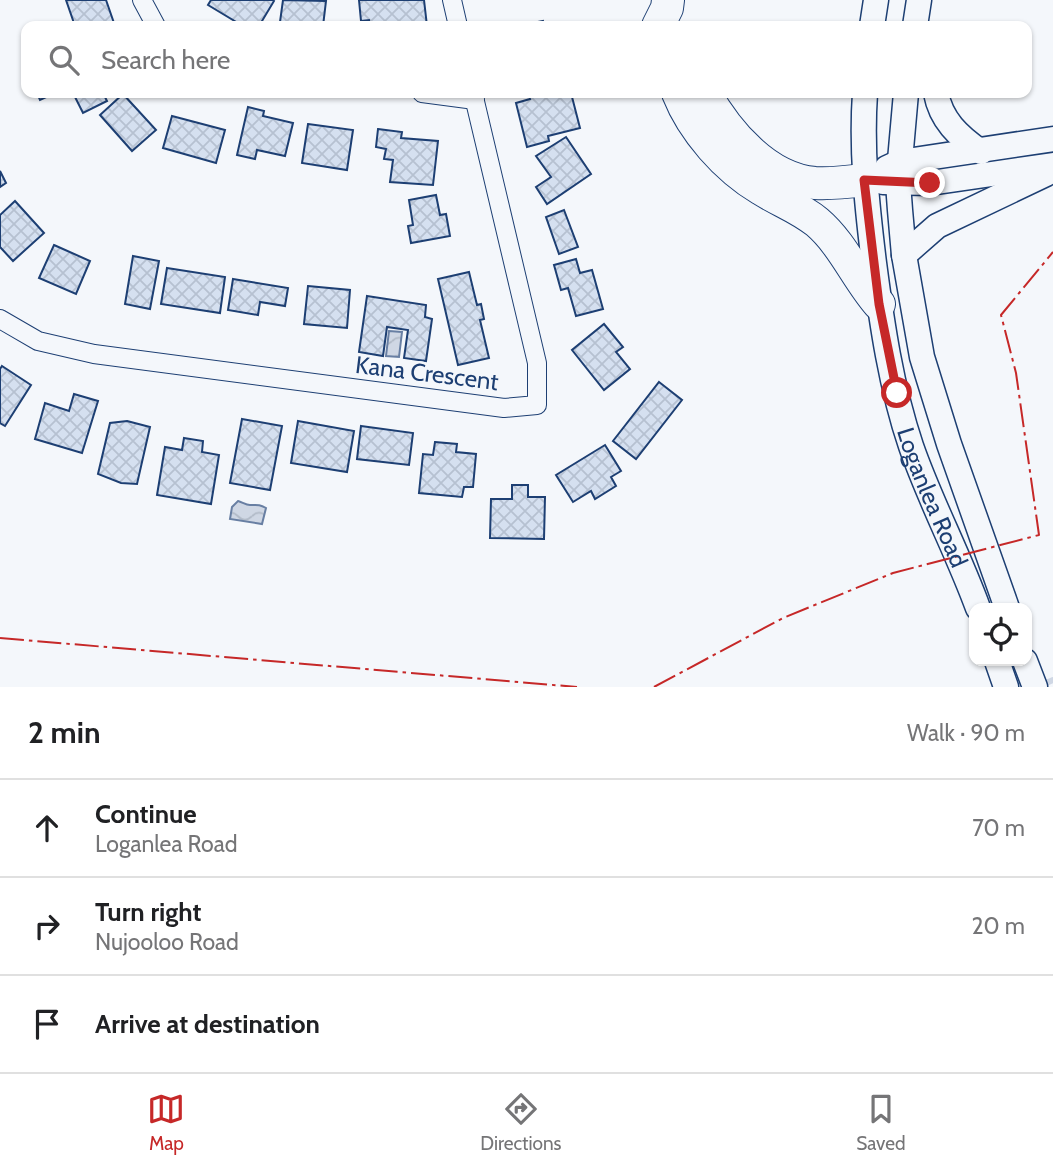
<!DOCTYPE html>
<meta charset="utf-8">
<style>
body{margin:0;font-family:Cabin,sans-serif;background:#f2f2f2;color:#202124}
.controls{position:absolute;right:21px;bottom:21px;display:grid;overflow:hidden;border-radius:14px;box-shadow:0 2px 5px #0004}
.controls button{width:63px;height:63px;display:grid;place-items:center;padding:0;border:0;border-bottom:2px solid #e0e0e0;background:#fff;color:#202124;font:35px sans-serif}
.stop{position:absolute;width:21px;height:21px;margin:-16px;border:5px solid #c62828;border-radius:50%;background:#fff}
.stop.end{background:#c62828;border-color:#fff;box-shadow:0 2px 7px #0008}
.list{margin:0;padding:0;list-style:none}
h2{display:flex;justify-content:space-between;align-items:center;height:91px;margin:0;padding:0 28px;font-size:30px}
h2 small{font-size:23px;font-weight:400;color:#757577}
.list li{display:grid;grid-template-columns:46px 1fr auto;gap:21px;align-items:center;box-sizing:border-box;height:98px;padding:0 28px;border-top:2px solid #e0e0e0}
.list b{display:block;font-size:26px;white-space:nowrap}
.list p{margin:0;font-size:23px;white-space:nowrap;color:#757577}
.list em{font-size:23px;font-style:normal;color:#757577}
.icon{flex:none;width:38px;height:38px;fill:none;stroke:currentColor;stroke-width:2;stroke-linecap:round;stroke-linejoin:round}
.map{position:relative;flex:none;width:1053px;height:687px;overflow:hidden}
.search{position:absolute;background:#fff;box-shadow:0 2px 5px #0004;left:21px;right:21px;top:21px;height:77px;display:flex;align-items:center;gap:18px;box-sizing:border-box;padding:0 24px;border-radius:14px;color:#757577;font-size:26px}
.sheet{height:385px;background:#fff}
nav{display:flex;justify-content:space-around;align-items:center;box-sizing:border-box;height:98px;border-top:2px solid #e0e0e0;background:#fff;font-size:19px;color:#757577}
nav a{display:grid;justify-items:center;gap:4px}
nav .on{color:#c62828}
.map>svg:first-child{display:block}
.water{fill:url(#water-waves);stroke:#687fa3;stroke-width:2}
.lines{fill:none;stroke-linecap:round;stroke-linejoin:round}
.stream{stroke:#cfd7e4;stroke-width:6}
.building{fill:url(#building-cross-hatch);stroke:#1d3f73;stroke-width:2}
.street-casing{stroke:#1d3f73;stroke-width:20}
.secondary-casing{stroke:#1d3f73;stroke-width:27}
.highway-casing{stroke:#1d3f73;stroke-width:34}
.street{stroke:#f4f7fb;stroke-width:18}
.secondary{stroke:#f4f7fb;stroke-width:24}
.highway{stroke:#f4f7fb;stroke-width:32}
.power{stroke:#c62828;stroke-width:2;stroke-dasharray:24 5 3.5 5;stroke-linecap:butt}
.route{stroke:#c62828;stroke-width:9}
.labels{text-anchor:middle;dominant-baseline:central;stroke-width:5;stroke-linejoin:round;paint-order:stroke}
.street-label{font-size:24px;fill:#1d3f73;stroke:#f4f7fb}
</style>
<div class="map">
<svg width="1053" height="687" viewBox="0 0 1053 687">
<defs>
<pattern id="water-waves" width="16" height="10" patternUnits="userSpaceOnUse" patternTransform="scale(1.75)"><rect width="16" height="10" fill="#cfd7e4"/><path d="M0 5q4-4 8 0t8 0" fill="none" stroke="#b1bac7"/></pattern>
<pattern id="building-cross-hatch" width="8" height="8" patternUnits="userSpaceOnUse" patternTransform="scale(1.75)"><rect width="8" height="8" fill="#d5e0f0"/><path d="M0 0l8 8M0 8l8-8" fill="none" stroke="#b6c1d1"/></pattern>
</defs>
<rect width="100%" height="100%" fill="#f4f7fb"/>
<g class="water">
<polygon points="389,331 402,332 399,357 386,356"/>
<path d="M238 501C242 502 246 505 250 505 257 505 259 504 266 508L262 524 230 519 232 507Z"/>
</g>
<g class="lines">
<polyline class="stream" points="1039,686 1053,680"/>
</g>
<g class="building">
<polygon points="66,0 106,0 115,26 75,26"/>
<polygon points="211,0 273,0 274,1 259,26 243,26 208,5"/>
<polygon points="283,0 326,1 323,26 300,26 280,22"/>
<polygon points="359,0 424,0 427,26 370,26 369,20 361,21"/>
<polygon points="543,21 544,26 518,26"/>
<polygon points="37,93 55,93 40,100"/>
<polygon points="73,93 103,93 107,101 83,113"/>
<polygon points="528,93 571,93 580,128 548,136 549,141 527,147 516,103 530,99"/>
<polygon points="123,94 156,130 132,151 100,115"/>
<polygon points="248,107 264,111 263,116 293,123 285,156 257,150 255,159 237,155"/>
<polygon points="172,116 225,130 216,163 163,148"/>
<polygon points="308,124 353,130 347,170 302,163"/>
<polygon points="378,129 402,132 401,138 438,141 433,185 390,182 393,160 384,159 386,149 376,147"/>
<polygon points="566,137 591,174 547,204 536,187 551,177 536,156"/>
<polygon points="0,171 6,183 0,187"/>
<polygon points="436,195 440,215 446,214 450,236 411,243 408,226 413,225 409,200"/>
<polygon points="15,201 44,233 13,261 0,247 0,215"/>
<polygon points="564,210 578,247 559,254 546,217"/>
<polygon points="54,245 90,261 76,294 39,278"/>
<polygon points="133,256 159,261 150,309 125,304"/>
<polygon points="576,259 580,273 592,270 603,309 576,316 568,288 561,290 554,265"/>
<polygon points="167,268 225,277 220,313 161,304"/>
<polygon points="469,272 477,305 481,304 484,319 480,320 489,358 458,365 438,279"/>
<polygon points="233,279 288,288 285,306 260,302 258,315 228,310"/>
<polygon points="308,286 350,290 347,328 304,324"/>
<polygon points="367,296 426,305 425,317 432,319 426,361 404,358 408,330 387,327 383,356 359,352"/>
<polygon points="604,324 623,347 616,352 630,369 604,390 572,350"/>
<polygon points="2,366 31,385 5,426 0,423 0,369"/>
<polygon points="659,382 682,400 636,459 613,441"/>
<polygon points="74,394 98,401 82,453 35,439 45,403 69,411"/>
<polygon points="242,419 282,426 270,490 230,483"/>
<polygon points="127,421 150,427 137,484 121,483 98,474 110,423"/>
<polygon points="298,421 354,431 347,472 291,463"/>
<polygon points="361,426 413,433 409,465 357,459"/>
<polygon points="184,438 203,441 202,452 219,455 211,504 157,495 165,447 182,450"/>
<polygon points="435,442 457,444 456,452 476,454 473,487 464,487 462,497 419,493 423,454 433,455"/>
<polygon points="605,445 621,471 611,477 616,486 595,499 591,491 573,502 556,475"/>
<polygon points="512,485 528,485 528,497 545,497 544,539 490,538 491,499 512,499"/>
</g>
<g class="lines">
<g class="street-casing">
<g id="street">
<polyline points="142,0 156,26"/>
<polyline points="452,0 458,26"/>
<polyline points="422,93 475,100"/>
<polyline points="0,319 38,341 94,354 504,408 537,405 537,363 473,93"/>
</g>
</g>
<g class="secondary-casing">
<g id="secondary">
<polyline points="872,26 876,0"/>
<polyline points="915,26 919,0"/>
<path id="s1" d="M865 93C861 150 867 206 874 263 882 324 891 387 911 446 930 501 958 553 978 608"/>
<polyline points="906,93 898,183 900,210 904,255 922,357 949,444 1007,608"/>
<path d="M936 93C941 120 958 136 981 152"/>
<polyline points="887,168 900,162 1053,139"/>
<polyline points="883,182 930,183 1053,165"/>
<polyline points="904,255 937,226 1046,174"/>
<polyline points="997,661 1006,687"/>
<polyline points="1025,661 1035,687"/>
</g>
</g>
<g class="highway-casing">
<g id="highway">
<polyline points="658,26 667,8 668,0"/>
<path d="M678 93C693 131 726 168 761 189 780 201 800 208 817 222 843 244 857 279 879 304"/>
<path d="M705 93C727 132 766 179 815 183 832 184 848 182 864 180"/>
</g>
</g>
<use href="#street" class="street"/>
<use href="#secondary" class="secondary"/>
<use href="#highway" class="highway"/>
<g class="power">
<polyline points="0,638 577,687"/>
<polyline points="654,687 783,618 893,573 1039,535 1016,373 1001,315 1053,252"/>
</g>
</g>
<g class="lines">
<polyline class="route" points="897,393 879,304 864,180 930,183"/>
</g>
<g class="labels">
<g class="street-label">
<text transform="translate(427 373) rotate(7)">Kana Crescent</text>
<text stroke="none"><textPath href="#s1" startOffset="413">Loganlea Road</textPath></text>
</g>
</g>
</svg>
<div class="controls">
<button><svg class="icon" aria-label="locate" viewBox="0 0 24 24"><circle cx="12" cy="12" r="6"/><path d="M12 2v4M12 18v4M2 12h4M18 12h4"/></svg></button>
</div>
<div class="stop" style="left:897px;top:393px"></div>
<div class="stop end" style="left:930px;top:183px"></div>
<div class="search"><svg class="icon" aria-label="search" viewBox="0 0 24 24"><circle cx="10" cy="10" r="6"/><path d="M15 15l6 6"/></svg>Search here</div>
</div>
<section class="sheet">
<h2>2 min<small>Walk · 90 m</small></h2>
<ul class="list">
<li><svg class="icon" aria-label="ahead" viewBox="0 0 24 24"><path d="M12 20V5M6 11l6-6 6 6"/></svg><div><b>Continue</b><p>Loganlea Road</p></div><em>70 m</em></li>
<li><svg class="icon" aria-label="right" viewBox="0 0 24 24"><path d="M7 20v-9h11M14 6l5 5-5 5"/></svg><div><b>Turn right</b><p>Nujooloo Road</p></div><em>20 m</em></li>
<li><svg class="icon" aria-label="arrive" viewBox="0 0 24 24"><path d="M6 21V4h12l-3 4 3 4H6"/></svg><div><b>Arrive at destination</b></div></li>
</ul>
</section>
<nav>
<a class="on"><svg class="icon" aria-label="map" viewBox="0 0 24 24"><path d="M3 6l6-2 6 2 6-2v14l-6 2-6-2-6 2zM9 4v14M15 6v14"/></svg>Map</a>
<a><svg class="icon" aria-label="directions" viewBox="0 0 24 24"><path d="M12 3l9 9-9 9-9-9zM9 14v-3h6M13 9l2 2-2 2"/></svg>Directions</a>
<a><svg class="icon" aria-label="saved" viewBox="0 0 24 24"><path d="M7 4h10v16l-5-4-5 4z"/></svg>Saved</a>
</nav>
